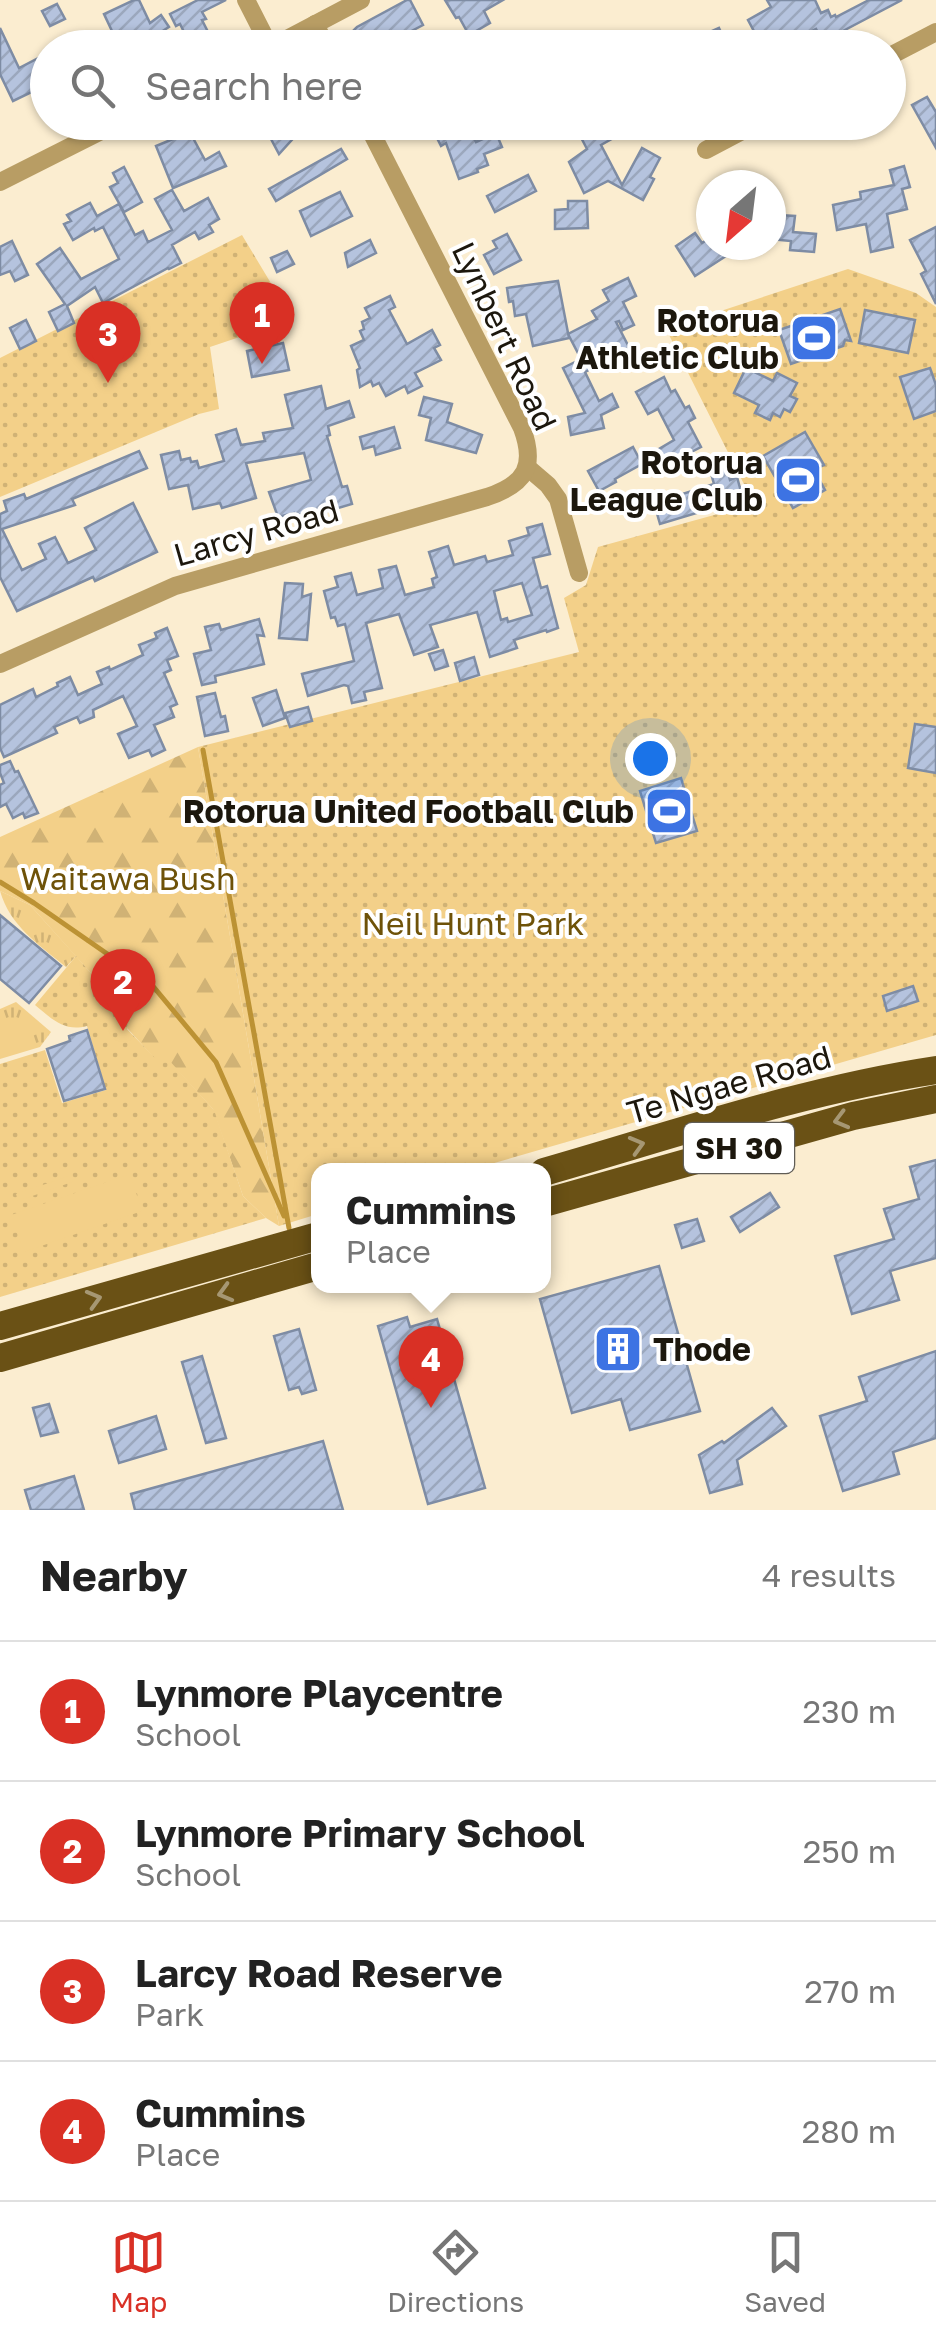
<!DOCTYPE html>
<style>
body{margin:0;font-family:"Golos Text",sans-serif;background:#f2f2f2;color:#222}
.compass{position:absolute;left:696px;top:170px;width:90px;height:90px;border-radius:50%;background:#fff;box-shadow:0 2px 8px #0004;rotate:208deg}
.you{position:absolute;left:650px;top:758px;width:35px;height:35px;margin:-25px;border:8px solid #fff;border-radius:50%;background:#1a73e8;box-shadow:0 0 0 15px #1a73e833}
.badge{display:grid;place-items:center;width:65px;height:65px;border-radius:50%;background:#d93025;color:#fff;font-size:32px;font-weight:700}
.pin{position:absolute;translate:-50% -82px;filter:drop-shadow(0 2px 5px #0008)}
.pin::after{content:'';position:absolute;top:52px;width:35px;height:30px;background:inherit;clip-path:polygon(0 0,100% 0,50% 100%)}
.popup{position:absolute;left:311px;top:1163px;width:240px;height:130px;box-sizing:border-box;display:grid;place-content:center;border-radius:20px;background:#fff;filter:drop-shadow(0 2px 8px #0005);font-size:32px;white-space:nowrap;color:#767676}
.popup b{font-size:38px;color:#222}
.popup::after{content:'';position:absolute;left:50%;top:100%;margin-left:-20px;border:20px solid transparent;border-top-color:#fff}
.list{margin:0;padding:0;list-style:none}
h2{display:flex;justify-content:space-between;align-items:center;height:130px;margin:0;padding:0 40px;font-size:42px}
h2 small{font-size:32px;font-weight:400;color:#767676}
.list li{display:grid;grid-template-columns:65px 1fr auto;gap:30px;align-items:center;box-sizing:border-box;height:140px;padding:0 40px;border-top:2px solid #e0e0e0}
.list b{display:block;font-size:38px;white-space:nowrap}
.list p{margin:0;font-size:32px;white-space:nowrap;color:#767676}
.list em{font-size:32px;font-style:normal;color:#767676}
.icon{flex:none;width:55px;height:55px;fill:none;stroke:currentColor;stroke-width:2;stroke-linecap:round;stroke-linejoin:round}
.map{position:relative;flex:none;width:936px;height:1510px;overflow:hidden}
.search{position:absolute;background:#fff;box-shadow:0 2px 8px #0004;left:30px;right:30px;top:30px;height:110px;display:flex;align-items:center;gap:25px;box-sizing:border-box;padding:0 35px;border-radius:55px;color:#767676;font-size:38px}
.sheet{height:690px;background:#fff}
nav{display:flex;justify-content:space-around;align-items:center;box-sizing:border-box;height:140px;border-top:2px solid #e0e0e0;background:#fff;font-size:28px;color:#767676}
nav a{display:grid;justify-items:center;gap:5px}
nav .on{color:#d93025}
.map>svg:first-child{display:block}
.grass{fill:url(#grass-tufts)}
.forest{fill:url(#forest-firs)}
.park{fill:url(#park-dots)}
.garden{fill:#f3d089}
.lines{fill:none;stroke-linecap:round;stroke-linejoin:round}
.stream{stroke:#bc9234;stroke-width:5}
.building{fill:url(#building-hatch);stroke:#7e8ca4;stroke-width:2.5;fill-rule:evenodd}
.minor{stroke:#b89d64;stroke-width:18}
.trunk{stroke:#6a5115;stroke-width:28}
.oneway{stroke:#a69773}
.labels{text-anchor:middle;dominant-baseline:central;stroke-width:8;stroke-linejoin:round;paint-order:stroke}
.shield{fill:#fff;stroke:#605d56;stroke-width:2.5}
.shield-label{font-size:30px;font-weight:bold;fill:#1c170d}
.poi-label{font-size:32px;font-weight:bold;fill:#1c170d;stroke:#fff;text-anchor:end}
.street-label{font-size:32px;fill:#1c170d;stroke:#fff}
.park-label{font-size:32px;fill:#6e5208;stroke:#fff}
</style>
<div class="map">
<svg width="936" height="1510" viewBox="0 0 936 1510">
<defs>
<pattern id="grass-tufts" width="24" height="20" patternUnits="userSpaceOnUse" patternTransform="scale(2.5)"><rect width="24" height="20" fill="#f3d089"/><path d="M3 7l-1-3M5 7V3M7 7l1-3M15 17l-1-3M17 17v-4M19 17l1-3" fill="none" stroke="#d0b275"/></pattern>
<pattern id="forest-firs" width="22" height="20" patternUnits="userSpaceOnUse" patternTransform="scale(2.5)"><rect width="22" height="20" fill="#f3d089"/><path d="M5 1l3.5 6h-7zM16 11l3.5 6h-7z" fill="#d0b275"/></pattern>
<pattern id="park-dots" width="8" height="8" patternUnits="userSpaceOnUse" patternTransform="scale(2.5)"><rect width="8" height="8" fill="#f3d089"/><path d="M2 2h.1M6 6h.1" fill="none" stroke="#d0b275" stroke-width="1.8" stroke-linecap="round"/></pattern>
<pattern id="building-hatch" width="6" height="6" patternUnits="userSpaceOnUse" patternTransform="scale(2.5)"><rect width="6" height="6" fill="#b5c3de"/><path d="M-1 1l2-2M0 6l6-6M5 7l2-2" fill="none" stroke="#9ba7bd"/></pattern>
</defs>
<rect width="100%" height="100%" fill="#fbedd0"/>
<g class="grass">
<path d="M0 891 30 905 76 956 66 967C38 944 10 926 0 891Z"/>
<polygon points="16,1002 51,1032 40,1047 0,1059 0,1009"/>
</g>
<polygon class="forest" points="198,747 279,1226 266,1218 243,1196 213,1109 167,1059 156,1060 127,1028 131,1018 30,905 0,891 0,837"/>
<g class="park">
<polygon points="242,235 272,285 290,320 210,347 219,409 199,414 0,497 0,358"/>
<polygon points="848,269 916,293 936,307 936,1035 470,1170 318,1170 318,1214 279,1226 198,747 579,652 564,598 586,585 598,547 754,504 666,329"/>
<path d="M76 956 131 1019 127 1029 156 1059 167 1058 214 1110 243 1196 266 1218 0 1297V1064L45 1050 62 1103 106 1090 87 1026C64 1032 52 1019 35 1005Z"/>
</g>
<g class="garden">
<polygon points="130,1174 142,1211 24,1252 11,1215"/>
<polygon points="72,1175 75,1181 18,1201 16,1194"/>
</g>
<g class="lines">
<g class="stream">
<polyline points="203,750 289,1228"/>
<polyline points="0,882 34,903 152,985 216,1062 284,1216"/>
</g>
</g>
<g class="building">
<polygon points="134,0 139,0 150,23 161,15 169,27 147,41 151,48 120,48 104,14"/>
<polygon points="198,0 226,0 202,12 206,19 202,20 208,32 189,42 180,24 176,26 170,14"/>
<polygon points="407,0 410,0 423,25 379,48 351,48 349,39 352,32 357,27"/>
<polygon points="445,0 503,0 484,11 490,23 469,35 459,17 456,18"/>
<polygon points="767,0 815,0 821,13 828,10 831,17 835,15 836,17 869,0 902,0 843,31 847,39 830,48 826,48 816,29 779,48 763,48 748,20 771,7"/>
<polygon points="57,4 65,19 50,26 42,11"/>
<polygon points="0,28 19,68 48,53 48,79 32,86 34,91 13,101 0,74"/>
<polygon points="719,28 725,41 712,47 705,34"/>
<polygon points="565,32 576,48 542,48"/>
<polygon points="927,97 936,112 936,148 912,105"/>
<polygon points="262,122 308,122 279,154"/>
<polygon points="429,122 466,122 476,142 496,133 502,147 484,154 488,165 477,169 478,172 459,179 446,143 441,146"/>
<polygon points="573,122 642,122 601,145 622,185 642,148 660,158 650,177 654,179 643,200 608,181 584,193 569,162 587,149"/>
<polygon points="187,127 205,160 219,152 226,166 173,188 156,146 178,137 176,133"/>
<polygon points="341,149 347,159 276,201 269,189"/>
<polygon points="904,166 910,187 902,189 907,209 887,214 893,247 871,252 866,224 837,230 833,205 861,199 860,192 894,185 890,170"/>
<polygon points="124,167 142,202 124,212 110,187 118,183 113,173"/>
<polygon points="528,175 536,191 495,212 487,196"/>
<polygon points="172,190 184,211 208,198 219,219 209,225 213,232 199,239 195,232 172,245 181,263 169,269 168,268 103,303 95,287 67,306 74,323 58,331 49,312 65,304 37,264 60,248 81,279 119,259 103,227 95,231 94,228 73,240 64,224 71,221 67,215 90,203 97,216 119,204 135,235 143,231 148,242 172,230 155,199"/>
<polygon points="340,192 352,216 311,236 300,211"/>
<polygon points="568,201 587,201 588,228 555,229 555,210 568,209"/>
<polygon points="778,215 795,216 793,232 816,234 814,252 790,250 791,241 771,239 771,221 778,222"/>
<polygon points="936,227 936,304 921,274 926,271 910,240"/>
<polygon points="695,233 702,243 711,237 711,245 743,245 695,276 676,246"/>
<polygon points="507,234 521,260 494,274 484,255 497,248 493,241"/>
<polygon points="370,240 376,253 348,267 345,253"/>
<polygon points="12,241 28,275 15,281 10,271 0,275 0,247"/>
<polygon points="287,251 294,264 277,272 271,258"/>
<polygon points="628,278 636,296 623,302 634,325 623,330 619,321 616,322 634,357 622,363 618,356 585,372 599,401 612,394 618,407 601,415 604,428 571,435 568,417 585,413 563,368 581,359 568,334 597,319 592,311 609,301 603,290"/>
<polygon points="558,281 569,338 533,346 526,314 515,316 513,301 509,302 507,288"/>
<polygon points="390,296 395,307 389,310 407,344 432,330 440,345 434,348 441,360 415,373 422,386 408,393 405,386 386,396 379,383 373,386 371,381 360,387 357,370 360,368 351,346 364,340 360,331 364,329 362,322 370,318 365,308"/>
<polygon points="840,309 851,341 845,340 843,346 791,364 779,330"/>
<polygon points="865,310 915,320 908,353 859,343"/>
<polygon points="26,320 36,341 20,349 10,328"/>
<polygon points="283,343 289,370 252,377 247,351"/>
<polygon points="746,368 773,381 777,373 797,383 790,396 797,399 790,412 784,409 780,417 773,413 770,420 755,413 759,405 734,393"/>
<polygon points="930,368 936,385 936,411 914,419 900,377"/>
<polygon points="664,377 671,392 675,390 685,408 689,406 695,418 688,422 701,447 650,473 642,459 674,440 658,409 648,414 636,392"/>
<polygon points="321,386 326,409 349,401 354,417 328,426 330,435 327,436 342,487 347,486 352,504 321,513 320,509 295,516 294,513 278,517 269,492 311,480 304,453 246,463 256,498 222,508 220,503 193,509 188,485 169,489 161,455 179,451 181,460 190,458 191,462 197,461 199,468 224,461 216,435 236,429 241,445 265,441 263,433 293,428 285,395"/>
<polygon points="424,397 452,404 447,422 482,435 476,453 426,440 431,418 419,415"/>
<polygon points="394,427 400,448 376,455 374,446 363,449 360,437"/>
<polygon points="805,432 824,465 814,470 825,490 793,508 763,456"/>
<polygon points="633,447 642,464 615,479 616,482 599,491 588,471"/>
<polygon points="139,451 147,468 72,499 75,505 2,529 22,570 46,559 39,544 55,537 68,563 96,550 85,528 133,503 157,552 95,581 93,577 17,611 0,577 0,514 7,511 4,501 24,494 26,499"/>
<polygon points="726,466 730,480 737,477 743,499 660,524 654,503 714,484 710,470"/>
<path d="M542 524 550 554 533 558 541 588 547 586 558 628 547 632 546 630 514 640 517 648 490 657 477 612 430 625 438 647 414 655 399 614 366 623 382 688 364 692 366 700 352 703 348 686 344 685 308 696 302 674 354 661 345 624 338 626 335 617 331 618 324 591 338 587 335 577 351 573 357 595 383 588 379 570 396 566 405 595 434 587 432 579 437 577 429 552 448 546 454 565 485 556 487 562 513 555 509 541 529 535 527 528ZM522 583 532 615 508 622 507 618 501 620 494 591Z"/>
<polygon points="285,583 303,584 302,597 311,594 307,640 279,638"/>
<polygon points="259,619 264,636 257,635 264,664 215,676 216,682 202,685 194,654 211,650 205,627 219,624 221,630"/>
<polygon points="167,628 178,656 167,660 171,670 164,673 177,704 170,707 174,717 154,725 165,750 152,756 149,750 129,758 118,734 137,726 123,696 93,710 94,717 80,723 77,717 54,727 57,733 4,757 0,748 0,705 33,689 36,697 58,686 57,683 70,677 78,695 102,684 97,672 109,667 110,670 143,655 139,645 157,638 155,633"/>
<polygon points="443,650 448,666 435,670 429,654"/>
<polygon points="474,657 479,675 460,681 455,663"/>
<polygon points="276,690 285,718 263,726 253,698"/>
<polygon points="215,693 221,717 225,716 228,731 205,736 197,697"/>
<polygon points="308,707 312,721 290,727 285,713"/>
<polygon points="915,724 936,727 936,773 908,768"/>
<polygon points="10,761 15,772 18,771 38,813 25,818 23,813 13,818 6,804 0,807 0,785 4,783 0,773 0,765"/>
<polygon points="681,778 697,831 656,843 640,791"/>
<polygon points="0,915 61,966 29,1003 0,979"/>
<polygon points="913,986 918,1001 887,1011 883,996"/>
<polygon points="87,1030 105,1089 64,1101 47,1049 70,1041 69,1036"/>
<polygon points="936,1160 936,1258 890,1271 899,1300 852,1314 835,1256 894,1239 884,1209 919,1199 910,1167"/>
<polygon points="770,1193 779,1207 740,1232 731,1217"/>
<polygon points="697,1219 704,1241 682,1248 675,1225"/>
<polygon points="659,1266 700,1411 630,1430 621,1399 572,1413 540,1299"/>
<polygon points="407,1317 410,1327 437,1319 485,1488 428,1504 378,1326"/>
<polygon points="299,1329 316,1390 302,1394 299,1387 289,1390 274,1336"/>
<polygon points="936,1351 936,1438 893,1452 899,1474 843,1491 820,1416 867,1401 859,1377"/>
<polygon points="202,1356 226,1438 206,1443 182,1362"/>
<polygon points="49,1404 58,1432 41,1436 33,1408"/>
<polygon points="772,1408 786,1426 737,1460 742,1484 710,1493 699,1455 722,1441 724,1443"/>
<polygon points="156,1416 166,1449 119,1463 109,1431"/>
<polygon points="323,1441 343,1510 135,1510 131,1494"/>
<polygon points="74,1476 84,1510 31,1510 25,1490"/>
</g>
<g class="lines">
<g class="minor">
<polyline points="246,0 270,47"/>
<polyline points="315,24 327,48"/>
<polyline points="270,48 361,0"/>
<polyline points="888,57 936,32"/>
<polyline points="706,150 759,122"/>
<polyline points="0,182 119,122"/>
<polyline points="527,467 548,485 558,499 579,573"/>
<path d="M0 664 175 586 487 497C526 484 536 466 522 428L366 122"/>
</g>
<g class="trunk">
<path d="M544 1172C673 1135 803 1090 936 1070"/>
<polyline points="544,1203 853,1116 936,1099"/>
<polyline points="0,1326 318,1236"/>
<polyline points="0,1358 318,1266"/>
</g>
</g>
<defs><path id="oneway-chevron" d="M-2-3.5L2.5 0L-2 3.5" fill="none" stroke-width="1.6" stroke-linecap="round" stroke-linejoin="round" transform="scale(2.5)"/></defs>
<g class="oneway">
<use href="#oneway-chevron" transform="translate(841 1120) rotate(165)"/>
<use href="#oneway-chevron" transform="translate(637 1145) rotate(-16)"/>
<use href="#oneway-chevron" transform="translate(225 1293) rotate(164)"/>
<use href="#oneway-chevron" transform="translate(94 1299) rotate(-16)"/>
</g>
<defs>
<g id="stadium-square" transform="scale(2.5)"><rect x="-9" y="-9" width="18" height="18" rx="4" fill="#3d73e3" stroke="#fff"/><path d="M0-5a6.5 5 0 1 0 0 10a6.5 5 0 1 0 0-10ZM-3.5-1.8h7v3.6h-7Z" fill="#fff"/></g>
<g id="building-square" transform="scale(2.5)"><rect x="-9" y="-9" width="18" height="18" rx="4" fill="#3d73e3" stroke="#fff"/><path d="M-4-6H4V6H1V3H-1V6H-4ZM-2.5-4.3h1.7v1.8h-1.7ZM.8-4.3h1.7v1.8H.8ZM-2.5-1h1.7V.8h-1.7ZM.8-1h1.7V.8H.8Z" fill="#fff"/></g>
</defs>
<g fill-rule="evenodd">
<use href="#stadium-square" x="814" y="338"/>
<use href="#stadium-square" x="798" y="480"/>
<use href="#stadium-square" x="669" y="811"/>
<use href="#building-square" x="618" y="1349"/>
</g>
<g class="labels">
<rect class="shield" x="684" y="1123" width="110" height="50" rx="8"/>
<g class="shield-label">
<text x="739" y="1148">SH 30</text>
</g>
<g class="poi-label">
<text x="779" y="320">Rotorua<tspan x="779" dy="37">Athletic Club</tspan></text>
<text x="763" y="462">Rotorua<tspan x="763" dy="37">League Club</tspan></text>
<text x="634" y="811">Rotorua United Football Club</text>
<text x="653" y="1349" text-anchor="start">Thode</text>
</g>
<g class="street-label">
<text transform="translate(505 336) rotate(65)">Lynbert Road</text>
<text transform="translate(256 532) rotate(-16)">Larcy Road</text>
<text transform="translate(729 1084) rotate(-16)">Te Ngae Road</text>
</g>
<g class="park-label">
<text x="128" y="878">Waitawa Bush</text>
<text x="473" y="923">Neil Hunt Park</text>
</g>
</g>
</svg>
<svg class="compass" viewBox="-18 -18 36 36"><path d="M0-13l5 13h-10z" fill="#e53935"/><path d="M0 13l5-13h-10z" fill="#767676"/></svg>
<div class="you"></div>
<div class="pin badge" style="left:262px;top:364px">1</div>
<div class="pin badge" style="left:123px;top:1031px">2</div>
<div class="pin badge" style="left:108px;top:383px">3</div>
<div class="pin badge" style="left:431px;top:1408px">4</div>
<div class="popup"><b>Cummins</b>Place</div>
<div class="search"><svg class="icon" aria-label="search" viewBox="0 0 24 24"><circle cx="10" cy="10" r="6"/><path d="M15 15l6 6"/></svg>Search here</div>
</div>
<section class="sheet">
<h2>Nearby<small>4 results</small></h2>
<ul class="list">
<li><span class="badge">1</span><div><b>Lynmore Playcentre</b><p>School</p></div><em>230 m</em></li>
<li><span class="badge">2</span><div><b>Lynmore Primary School</b><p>School</p></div><em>250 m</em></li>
<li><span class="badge">3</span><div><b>Larcy Road Reserve</b><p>Park</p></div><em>270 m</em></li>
<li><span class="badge">4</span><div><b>Cummins</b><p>Place</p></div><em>280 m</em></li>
</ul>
</section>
<nav>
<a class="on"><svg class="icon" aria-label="map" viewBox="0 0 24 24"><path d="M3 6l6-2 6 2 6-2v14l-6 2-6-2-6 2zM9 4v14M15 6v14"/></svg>Map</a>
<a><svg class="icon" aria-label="directions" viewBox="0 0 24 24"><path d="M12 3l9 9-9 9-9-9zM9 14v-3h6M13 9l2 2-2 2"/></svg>Directions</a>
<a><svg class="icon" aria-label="saved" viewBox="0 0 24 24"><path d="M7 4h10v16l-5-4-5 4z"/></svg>Saved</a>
</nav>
